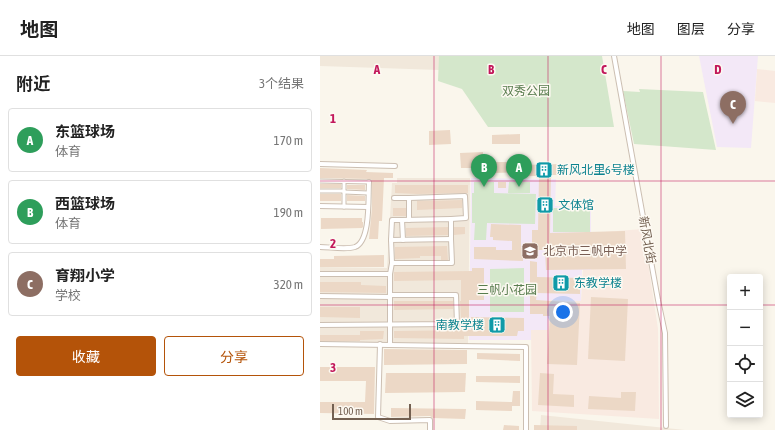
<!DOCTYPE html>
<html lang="zh">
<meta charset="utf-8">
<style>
body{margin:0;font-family:"Asap Condensed","Noto Sans SC",sans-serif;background:#f2f2f2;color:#222}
.controls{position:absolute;right:12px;bottom:12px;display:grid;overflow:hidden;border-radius:4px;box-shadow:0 2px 10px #0003}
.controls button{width:36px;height:36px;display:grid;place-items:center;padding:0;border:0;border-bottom:1px solid #e0e0e0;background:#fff;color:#222;font:20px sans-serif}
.scale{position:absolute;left:12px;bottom:10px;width:79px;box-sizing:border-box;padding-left:4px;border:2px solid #736051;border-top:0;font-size:11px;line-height:14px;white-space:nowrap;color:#736051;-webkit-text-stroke:3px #fdf9f2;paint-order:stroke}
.you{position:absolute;left:243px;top:256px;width:14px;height:14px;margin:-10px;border:3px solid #fff;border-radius:50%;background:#1a73e8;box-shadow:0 0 0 6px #1a73e833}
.badge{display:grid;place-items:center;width:26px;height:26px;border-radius:50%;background:#b45309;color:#fff;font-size:13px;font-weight:700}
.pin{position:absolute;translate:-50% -33px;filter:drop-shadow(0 1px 2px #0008)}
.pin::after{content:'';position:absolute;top:21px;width:14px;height:12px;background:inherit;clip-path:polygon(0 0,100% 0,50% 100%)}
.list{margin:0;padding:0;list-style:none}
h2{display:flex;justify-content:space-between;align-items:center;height:52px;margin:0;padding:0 16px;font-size:17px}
h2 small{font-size:13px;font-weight:400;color:#767676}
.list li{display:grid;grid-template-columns:26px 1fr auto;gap:12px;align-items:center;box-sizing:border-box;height:64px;margin:0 8px 8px;padding:0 8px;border:1px solid #e0e0e0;border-radius:4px}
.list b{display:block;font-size:15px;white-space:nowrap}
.list p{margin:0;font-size:13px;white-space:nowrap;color:#767676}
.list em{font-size:13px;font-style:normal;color:#767676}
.actions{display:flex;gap:8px;padding:12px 16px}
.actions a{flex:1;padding:9px 0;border:1px solid #b45309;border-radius:4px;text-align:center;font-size:14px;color:#b45309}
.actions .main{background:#b45309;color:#fff}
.icon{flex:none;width:22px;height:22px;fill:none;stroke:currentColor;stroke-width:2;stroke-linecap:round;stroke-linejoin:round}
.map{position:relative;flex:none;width:455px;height:374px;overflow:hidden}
header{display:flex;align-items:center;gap:24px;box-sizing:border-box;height:56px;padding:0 20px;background:#fff;border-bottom:1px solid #e0e0e0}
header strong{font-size:19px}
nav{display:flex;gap:22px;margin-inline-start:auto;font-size:14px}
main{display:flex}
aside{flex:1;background:#fff}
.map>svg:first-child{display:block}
.residential{fill:#f1e8db}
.commercial{fill:#f9eae1}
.education{fill:#f3e8f7}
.green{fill:#d4e7cb}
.building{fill:#ecd8c6}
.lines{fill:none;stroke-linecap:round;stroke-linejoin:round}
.pedestrian-casing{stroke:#ccbfb2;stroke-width:5}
.minor-casing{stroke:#ccbfb2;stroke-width:6}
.pedestrian{stroke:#fff;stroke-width:3}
.minor{stroke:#fff;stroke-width:4}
.grid{fill:none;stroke:#c2185b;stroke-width:1;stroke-opacity:0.55}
.labels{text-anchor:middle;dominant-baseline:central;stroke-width:3;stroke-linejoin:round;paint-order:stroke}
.park-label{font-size:12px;fill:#587c4e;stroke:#fdf9f2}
.culture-label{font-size:12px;fill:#0d838f;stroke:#fdf9f2;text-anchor:start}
.street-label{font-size:12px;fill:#736051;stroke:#fdf9f2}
.education-label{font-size:12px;fill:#785e54;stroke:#fdf9f2;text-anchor:start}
.grid-label{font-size:13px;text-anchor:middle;font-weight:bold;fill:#c2185b;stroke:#fdf9f2;stroke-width:3;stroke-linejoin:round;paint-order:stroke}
</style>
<header>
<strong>地图</strong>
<nav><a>地图</a><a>图层</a><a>分享</a></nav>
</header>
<main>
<aside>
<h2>附近<small>3个结果</small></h2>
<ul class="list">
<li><span class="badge" style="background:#2e9e5b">A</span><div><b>东篮球场</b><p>体育</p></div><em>170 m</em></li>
<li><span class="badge" style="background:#2e9e5b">B</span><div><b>西篮球场</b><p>体育</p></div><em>190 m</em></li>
<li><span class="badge" style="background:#8d6e63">C</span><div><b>育翔小学</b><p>学校</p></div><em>320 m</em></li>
</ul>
<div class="actions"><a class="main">收藏</a><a>分享</a></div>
</aside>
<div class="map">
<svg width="455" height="374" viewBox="0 0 455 374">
<rect width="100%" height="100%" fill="#faf6ec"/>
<g class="residential">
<polygon points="0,0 119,0 119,14 0,10"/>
<polygon points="77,122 150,122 148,288 0,286 0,211 67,212 72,127 77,127"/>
<polygon points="221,359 365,374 220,374"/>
</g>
<g class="commercial">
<polygon points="437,13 455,15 455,47 435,45"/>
<polygon points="323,173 338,273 339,363 212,355 211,274 228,274 230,244 261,245 263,214 270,214 271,177"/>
</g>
<g class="education">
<polygon points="379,0 438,0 431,92 397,91"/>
<polygon points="151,122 236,123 235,150 271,151 271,214 262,214 261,245 230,244 228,274 211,274 211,284 149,284"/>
</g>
<g class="green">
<polygon points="119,0 282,0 294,71 168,71 142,33 118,25"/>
<polygon points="319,33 383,36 396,94 314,88 303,35 320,36"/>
<polygon points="154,126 174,126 174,137 216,138 215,168 167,167 166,184 154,184 155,167 152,167 152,137 154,137"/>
<polygon points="189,126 210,126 210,137 188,137"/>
<rect x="233" y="152" width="37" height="24"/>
<polygon points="204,212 204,256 170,256 170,213"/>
</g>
<g class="building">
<polygon points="130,74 131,88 109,89 109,75"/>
<polygon points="200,78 200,88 172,88 172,79"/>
<polygon points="163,96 163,112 141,112 140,97"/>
<polygon points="173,106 200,106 200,109 241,108 241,119 231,119 230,177 305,175 306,213 226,214 225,194 212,194 212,174 218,174 219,120 206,120 206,116 173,117"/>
<polygon points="0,112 47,114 46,116 73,117 73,122 64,122 62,165 59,165 58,183 49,183 52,152 52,124 50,123 0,122"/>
<rect x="178" y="126" width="8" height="6"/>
<rect x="0" y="128" width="21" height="4"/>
<polygon points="27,129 45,129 45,134 27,133"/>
<polygon points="75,129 148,129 148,137 97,138 75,137"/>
<rect x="0" y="138" width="21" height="7"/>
<polygon points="27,139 45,140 45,145 27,145"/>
<polygon points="142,144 142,152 97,154 97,145"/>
<rect x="73" y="152" width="13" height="8"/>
<polygon points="1,162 42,162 42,166 43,166 43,171 42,172 1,173"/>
<polygon points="171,168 201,169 201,192 203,192 203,205 154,203 154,191 176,191 176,194 192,194 192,185 173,184 173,181 170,181"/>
<polygon points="128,171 128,179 86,180 86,172"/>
<polygon points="134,171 145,171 145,178 134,179"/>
<polygon points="127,190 128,204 121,204 121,200 100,200 100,202 75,203 75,191"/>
<polygon points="64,199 64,211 0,211 0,203 14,203 14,200"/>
<polygon points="210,205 217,206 217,221 260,222 260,238 217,237 216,244 260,247 257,309 227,308 230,260 223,260 223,258 210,258"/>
<polygon points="152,212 164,212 164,244 149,244 149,263 141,263 140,245 141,245 141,224 74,225 74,216 152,215"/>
<polygon points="0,226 41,226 41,229 66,230 66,237 0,236"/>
<polygon points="271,241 308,243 305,305 268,303"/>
<polygon points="74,245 133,245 133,253 74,254"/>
<polygon points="0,251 40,251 40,262 0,261"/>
<polygon points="151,261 204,262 204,275 198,275 197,280 144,280 144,283 74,282 74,275 151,274"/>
<polygon points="40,275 64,275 63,283 40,284 40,285 0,285 0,279 40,279"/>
<polygon points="64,293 147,294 147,308 64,309"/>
<polygon points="157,297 200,298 200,305 157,303"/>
<polygon points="0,311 55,311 54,358 0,357 0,346 45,346 46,325 0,325"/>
<polygon points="66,317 146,317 145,336 65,337"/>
<polygon points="220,317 234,318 233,338 254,339 254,351 218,349"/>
<polygon points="156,320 200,320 200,327 156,326"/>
<polygon points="193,335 200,335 200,350 192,350 192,355 156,354 156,345 192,346"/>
<polygon points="301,336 316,336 315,355 268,353 269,340 301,342"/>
<polygon points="71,352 146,353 145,363 113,362 110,360 71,361"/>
<polygon points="184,369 199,370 199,374 183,374"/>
<polygon points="214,369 257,370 257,374 214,374"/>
</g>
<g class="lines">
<g class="pedestrian-casing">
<g id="pedestrian">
<polyline points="0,125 49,126"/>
<polyline points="0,135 24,135"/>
<polyline points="24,136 48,137"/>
<polyline points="24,151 24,125"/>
</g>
</g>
<g class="minor-casing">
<g id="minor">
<polyline points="294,0 338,244 345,277 346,370"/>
<polyline points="0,108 75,110"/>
<polyline points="74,142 89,142"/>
<polyline points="0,150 48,151"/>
<polyline points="89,164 89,142 145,140 146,162 131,163"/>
<polyline points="71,184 72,164 82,164"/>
<polyline points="83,184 82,164 131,163 131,183"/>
<path d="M0 191C10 191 26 194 35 191 51 185 48 141 49 126"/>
<polyline points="0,218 70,218 70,289"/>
<polyline points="70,218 72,207 71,184 131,183 132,207 72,207"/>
<polyline points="0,240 70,241"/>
<polyline points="0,269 137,268 136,239 70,239"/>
<polyline points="0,288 206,291 206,374"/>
<polyline points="60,288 58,361 70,365 110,364 110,374"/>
</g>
</g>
<use href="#pedestrian" class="pedestrian"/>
<use href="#minor" class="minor"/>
</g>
<path class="grid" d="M114 0V374M228 0V374M341 0V374M0 125H455M0 249H410M440 249H455"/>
<defs>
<g id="building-square" transform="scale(0.9)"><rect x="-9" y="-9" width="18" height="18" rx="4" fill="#0f9aa8" stroke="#fdf9f2"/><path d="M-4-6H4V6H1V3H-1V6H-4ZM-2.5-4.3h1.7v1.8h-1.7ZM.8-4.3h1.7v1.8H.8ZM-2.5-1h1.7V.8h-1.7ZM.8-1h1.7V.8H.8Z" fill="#fff"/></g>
<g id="school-square" transform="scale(0.9)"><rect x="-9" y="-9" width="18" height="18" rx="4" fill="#8d6e63" stroke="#fdf9f2"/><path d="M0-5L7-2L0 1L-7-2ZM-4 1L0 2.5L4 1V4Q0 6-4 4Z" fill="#fff"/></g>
</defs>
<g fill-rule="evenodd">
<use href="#building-square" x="224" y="114"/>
<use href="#building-square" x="225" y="149"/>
<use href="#school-square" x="210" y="195"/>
<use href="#building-square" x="241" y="227"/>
<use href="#building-square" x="177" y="269"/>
</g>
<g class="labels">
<g class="park-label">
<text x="206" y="35">双秀公园</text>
<text x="187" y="234">三帆小花园</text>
</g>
<g class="culture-label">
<text x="237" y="114">新风北里6号楼</text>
<text x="238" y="149">文体馆</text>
<text x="254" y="227">东教学楼</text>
<text x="164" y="269" text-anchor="end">南教学楼</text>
</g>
<g class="street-label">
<text transform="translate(327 184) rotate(80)">新风北街</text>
</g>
<g class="education-label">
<text x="223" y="195">北京市三帆中学</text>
</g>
</g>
<g class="grid-label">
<text x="57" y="18">A</text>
<text x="171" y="18">B</text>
<text x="284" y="18">C</text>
<text x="398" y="18">D</text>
<text x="13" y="67">1</text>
<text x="13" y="192">2</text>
<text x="13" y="316">3</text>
</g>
</svg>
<div class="controls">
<button>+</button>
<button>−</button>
<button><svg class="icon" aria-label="locate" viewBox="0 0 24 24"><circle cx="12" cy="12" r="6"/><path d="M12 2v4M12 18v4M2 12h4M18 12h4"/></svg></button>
<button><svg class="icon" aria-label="layers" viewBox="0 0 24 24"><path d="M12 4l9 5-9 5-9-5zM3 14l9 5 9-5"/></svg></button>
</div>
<div class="scale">100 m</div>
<div class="you"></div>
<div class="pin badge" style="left:199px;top:131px;background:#2e9e5b">A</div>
<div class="pin badge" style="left:164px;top:131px;background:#2e9e5b">B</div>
<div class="pin badge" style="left:413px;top:68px;background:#8d6e63">C</div>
</div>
</main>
